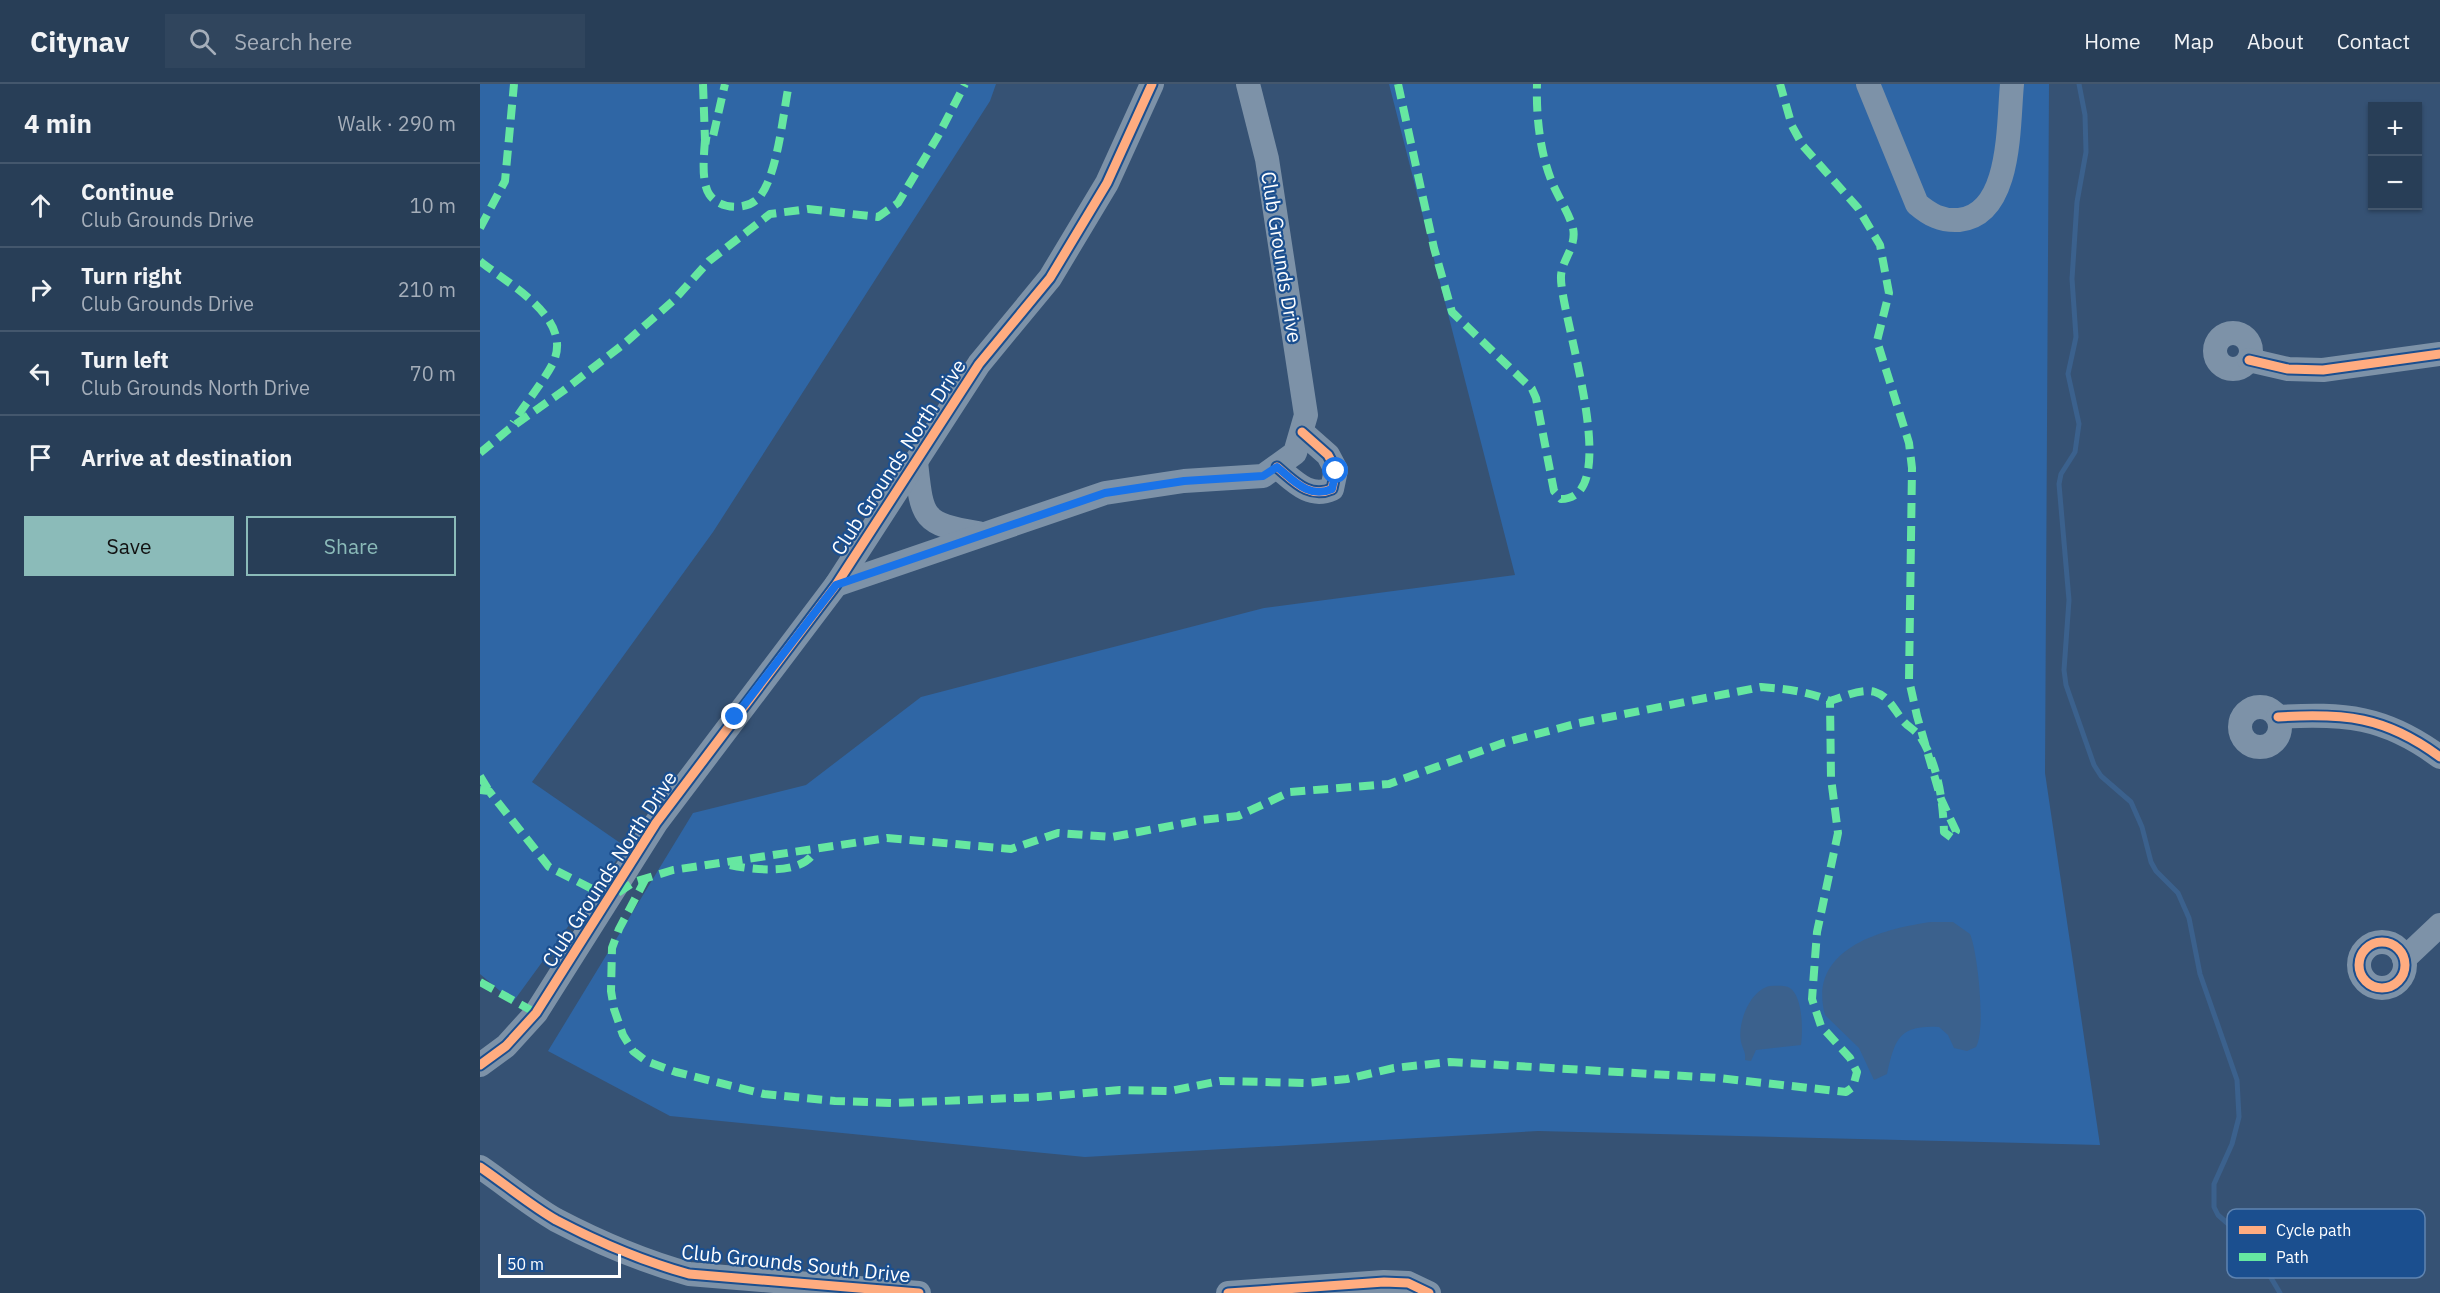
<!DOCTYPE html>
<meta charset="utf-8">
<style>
body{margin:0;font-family:"IBM Plex Sans",sans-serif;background:#30455d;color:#f1f3f6}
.controls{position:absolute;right:18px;top:18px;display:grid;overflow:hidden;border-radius:0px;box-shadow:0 2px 4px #0004}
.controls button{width:54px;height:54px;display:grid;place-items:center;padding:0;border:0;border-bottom:2px solid #44576d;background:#283e57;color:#f1f3f6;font:30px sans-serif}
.scale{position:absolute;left:18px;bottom:15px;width:123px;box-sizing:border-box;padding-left:6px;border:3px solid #fff;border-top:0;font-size:16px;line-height:21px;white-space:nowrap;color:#fff;-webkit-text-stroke:4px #1b4f8f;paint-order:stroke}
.stop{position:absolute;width:18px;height:18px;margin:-14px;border:4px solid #1a73e8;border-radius:50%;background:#fff}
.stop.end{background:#1a73e8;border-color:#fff;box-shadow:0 2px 6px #0008}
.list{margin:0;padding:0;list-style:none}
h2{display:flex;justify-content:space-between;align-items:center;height:78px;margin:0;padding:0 24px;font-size:26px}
h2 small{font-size:20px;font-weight:400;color:#a5aeba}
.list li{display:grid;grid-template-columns:39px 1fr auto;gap:18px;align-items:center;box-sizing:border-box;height:84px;padding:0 24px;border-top:2px solid #44576d}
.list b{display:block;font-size:22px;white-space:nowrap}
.list p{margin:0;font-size:20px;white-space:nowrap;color:#a5aeba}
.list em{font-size:20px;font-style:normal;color:#a5aeba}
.actions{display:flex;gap:12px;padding:18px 24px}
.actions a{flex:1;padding:14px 0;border:2px solid #8bbbb9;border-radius:0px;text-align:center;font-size:21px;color:#8bbbb9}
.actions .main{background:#8bbbb9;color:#111}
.icon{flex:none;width:33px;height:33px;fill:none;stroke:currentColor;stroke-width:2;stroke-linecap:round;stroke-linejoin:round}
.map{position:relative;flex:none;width:1960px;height:1209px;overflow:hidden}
header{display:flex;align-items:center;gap:36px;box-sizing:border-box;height:84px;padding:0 30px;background:#283e57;border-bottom:2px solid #44576d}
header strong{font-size:28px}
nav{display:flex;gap:33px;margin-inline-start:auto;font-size:21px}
.search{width:420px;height:54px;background:#30455d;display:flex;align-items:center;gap:15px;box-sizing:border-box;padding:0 21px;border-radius:0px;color:#a5aeba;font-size:22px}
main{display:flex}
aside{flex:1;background:#283e57}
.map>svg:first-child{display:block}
.green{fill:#2f66a5}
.water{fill:#3b618d}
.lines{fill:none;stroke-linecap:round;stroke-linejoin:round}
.stream{stroke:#3b618d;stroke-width:5}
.minor{stroke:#7d92a8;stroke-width:24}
.quiet{stroke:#66e7a1;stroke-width:8;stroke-dasharray:15 8;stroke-linecap:butt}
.cycleway-casing{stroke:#1b4f8f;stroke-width:13}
.cycleway{stroke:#ffac80;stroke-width:9}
.route{stroke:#1a73e8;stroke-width:8}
.labels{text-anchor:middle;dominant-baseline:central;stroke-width:4.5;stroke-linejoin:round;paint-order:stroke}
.street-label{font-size:20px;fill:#fff;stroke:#1b4f8f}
.key{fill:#1b4f8f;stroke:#5f84b1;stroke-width:1.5}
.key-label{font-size:16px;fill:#fff}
</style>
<header>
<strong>Citynav</strong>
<div class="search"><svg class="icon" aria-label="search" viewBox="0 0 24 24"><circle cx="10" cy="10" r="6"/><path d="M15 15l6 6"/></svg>Search here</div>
<nav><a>Home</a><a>Map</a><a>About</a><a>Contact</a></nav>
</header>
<main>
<aside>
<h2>4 min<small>Walk · 290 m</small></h2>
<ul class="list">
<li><svg class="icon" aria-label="ahead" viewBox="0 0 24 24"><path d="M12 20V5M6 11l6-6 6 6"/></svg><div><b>Continue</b><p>Club Grounds Drive</p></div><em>10 m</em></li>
<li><svg class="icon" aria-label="right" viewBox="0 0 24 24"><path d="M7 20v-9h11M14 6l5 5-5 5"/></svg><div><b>Turn right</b><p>Club Grounds Drive</p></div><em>210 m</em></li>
<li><svg class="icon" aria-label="left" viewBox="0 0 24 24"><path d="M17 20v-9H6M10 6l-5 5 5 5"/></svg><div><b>Turn left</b><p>Club Grounds North Drive</p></div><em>70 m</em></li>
<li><svg class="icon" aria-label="arrive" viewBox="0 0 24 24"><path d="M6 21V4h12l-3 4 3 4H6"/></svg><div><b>Arrive at destination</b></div></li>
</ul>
<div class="actions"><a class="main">Save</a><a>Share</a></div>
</aside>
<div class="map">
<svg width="1960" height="1209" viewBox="0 0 1960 1209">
<rect width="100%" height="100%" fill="#365274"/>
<g class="green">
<polygon points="0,0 516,0 510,17 233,448 52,698 146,763 33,918 0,890"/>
<polygon points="909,0 1569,0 1565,689 1620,1061 1058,1047 605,1073 190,1032 68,967 213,729 326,701 441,613 784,524 1035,491"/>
</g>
<g class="water">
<path d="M1451 838H1473L1490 850C1498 868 1506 948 1496 963L1487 967 1474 964 1468 951 1459 943C1419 941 1415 955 1407 990L1394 996 1379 964 1345 931C1327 865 1401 845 1451 838Z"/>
<path d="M1290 902C1296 902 1305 901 1310 904 1323 913 1323 947 1321 961L1276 966 1271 977 1265 976C1266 968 1263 966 1261 958 1257 939 1270 906 1290 902Z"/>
</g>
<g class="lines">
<polyline class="stream" points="1599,0 1605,31 1606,68 1597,118 1592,195 1596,253 1588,290 1599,340 1595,368 1581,390 1579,400 1589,516 1584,586 1586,601 1614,681 1621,692 1651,718 1662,743 1671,778 1676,787 1698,809 1709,834 1720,890 1757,996 1759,1033 1752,1060 1734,1100 1734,1123 1738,1131 1771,1160 1800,1209"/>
<g class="minor">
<path d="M1388 0 1437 120C1450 131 1461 137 1479 136 1532 131 1528 40 1532 0"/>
<circle cx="1753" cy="267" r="18"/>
<polyline points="1769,276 1808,285 1843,286 1960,270"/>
<path d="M436 378C442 433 441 440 498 449"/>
<path d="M797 383C814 397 829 415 852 405L856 386 848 371 822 348"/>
<polyline points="356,501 625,409 704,397 783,392 815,369 826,331 787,75 768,0"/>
<circle cx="1780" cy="643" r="20"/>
<path d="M1798 633C1864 629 1905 632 1960 673"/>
<circle cx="1902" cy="881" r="23"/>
<polyline points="1924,875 1960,841"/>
<polyline points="0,981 26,962 56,929 176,739 356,501 499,280 570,194 627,99 672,0"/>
<path d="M0 1083C25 1100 50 1121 76 1136 118 1158 162 1177 209 1190L439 1209"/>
<polyline points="748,1209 904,1198 928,1199 949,1209"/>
</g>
<g class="quiet">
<polyline points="223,0 225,56 232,57 245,0"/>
<path d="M918 0 954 164 972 228 1052 305 1056 314 1074 407 1081 415C1146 415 1079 228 1081 192 1082 175 1097 163 1093 144 1089 129 1078 113 1072 98 1060 69 1056 32 1057 0"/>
<path d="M225 56C224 71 221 97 229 110 240 127 270 127 281 111 298 87 303 30 309 0"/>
<polyline points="0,144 25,97 34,0"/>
<path d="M0 177C29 201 96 235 72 281 61 301 45 320 33 339"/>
<polyline points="0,369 29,345 83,307 145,259 194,216 229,177 290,130 328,125 398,133 418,119 458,52 485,0"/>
<polyline points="0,692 9,707"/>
<path d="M0 706 9 707 69 783 130 814 154 798 193 786 407 754 531 765 578 749 632 753 722 736 758 732 810 708 909 700 1023 659 1099 639 1281 603C1305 605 1328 607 1350 617 1364 613 1380 604 1395 608 1408 612 1414 625 1421 634 1426 642 1436 646 1441 654 1458 681 1463 717 1464 748L1472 754 1476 747 1461 715 1437 632 1429 596 1432 384 1429 359 1397 257 1409 209 1400 161 1378 124 1323 62 1312 42 1300 0"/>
<path d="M250 781C273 786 323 792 335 767"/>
<polyline points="166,794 139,845 132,864 131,907 134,925 143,951 153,967 166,977 196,988 284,1010 355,1017 414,1019 558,1013 640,1006 690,1007 740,997 827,999 867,995 914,984 970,978 1238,994 1366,1008 1373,1003 1377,988 1370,974 1341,942 1332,915 1337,848 1358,749 1351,694 1350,617"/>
<polyline points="0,898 56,929"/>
</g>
<g class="cycleway-casing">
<g id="cycleway">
<polyline points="1769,276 1808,285 1843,286 1960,270"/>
<path d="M797 383C814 397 829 415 852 405L856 386 848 371 822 348"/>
<path d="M1798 633C1864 629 1905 632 1960 673"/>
<circle cx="1902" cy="881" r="23"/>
<polyline points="0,981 26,962 56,929 176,739 356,501 499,280 570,194 627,99 672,0"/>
<path d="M0 1083C25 1100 50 1121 76 1136 118 1158 162 1177 209 1190L439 1209"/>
<polyline points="748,1209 904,1198 928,1199 949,1209"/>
</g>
</g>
<use href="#cycleway" class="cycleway"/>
</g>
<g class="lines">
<path class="route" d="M255 633 356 501 625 409 704 397 783 392 797 383C814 397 829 415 852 405L856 387"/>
</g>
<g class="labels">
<g class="street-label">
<text transform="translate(802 173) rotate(81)">Club Grounds Drive</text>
<text transform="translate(418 373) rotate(-57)">Club Grounds North Drive</text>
<text transform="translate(129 785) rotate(-57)">Club Grounds North Drive</text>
<text transform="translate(316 1179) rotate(6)">Club Grounds South Drive</text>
</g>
</g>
<rect x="1747" y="1125" width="198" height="69" rx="9" class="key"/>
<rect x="1759" y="1142" width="27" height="8" fill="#ffac80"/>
<rect x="1759" y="1169" width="27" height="8" fill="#66e7a1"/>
<g class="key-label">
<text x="1796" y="1152">Cycle path</text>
<text x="1796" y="1179">Path</text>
</g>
</svg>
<div class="controls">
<button>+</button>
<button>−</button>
</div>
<div class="scale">50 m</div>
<div class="stop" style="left:856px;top:387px"></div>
<div class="stop end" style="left:255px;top:633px"></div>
</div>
</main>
